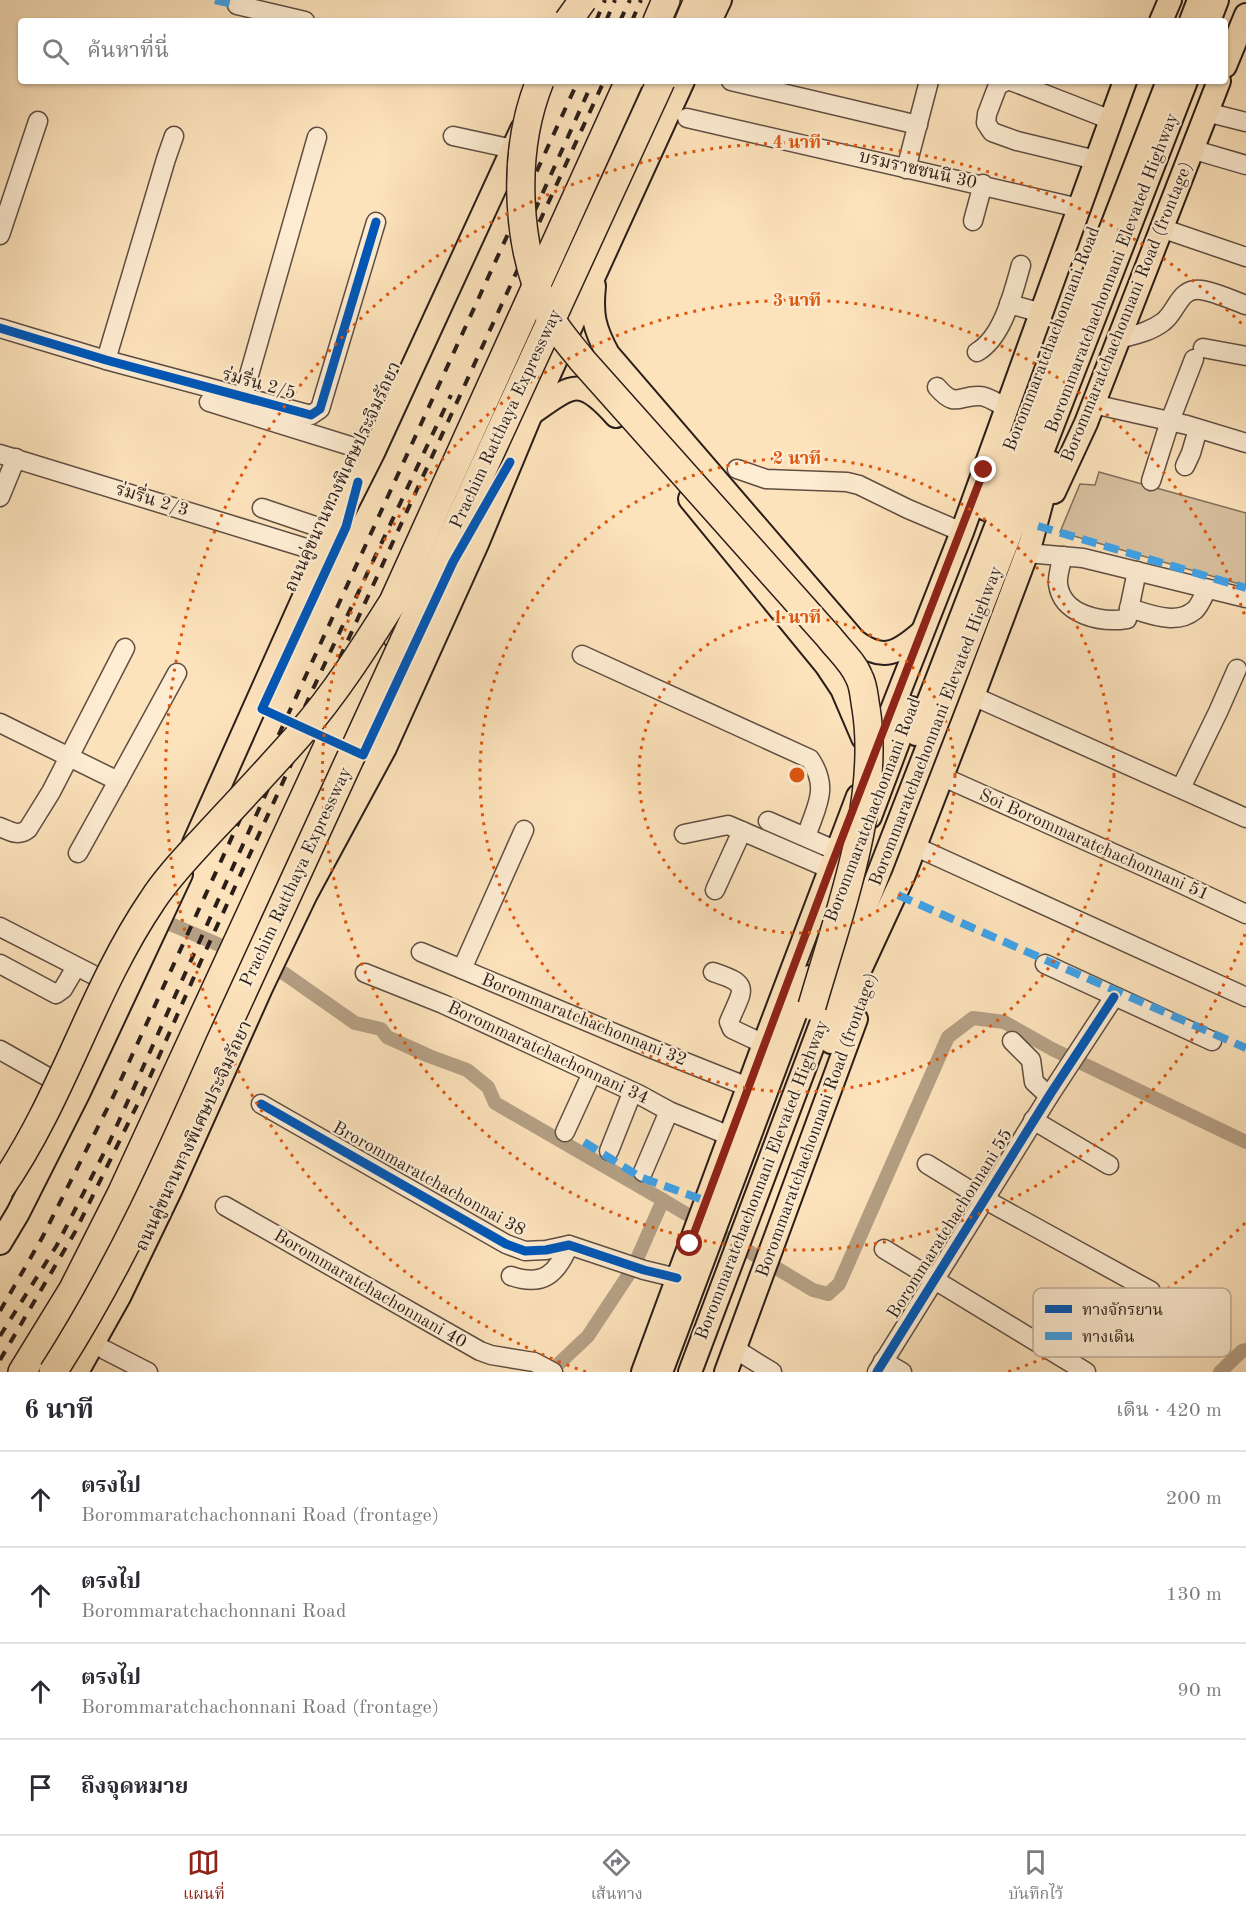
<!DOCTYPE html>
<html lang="th">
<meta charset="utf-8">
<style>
body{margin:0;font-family:"Old Standard TT","Noto Serif Thai",serif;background:#f2f2f3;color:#2b2b33}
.stop{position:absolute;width:18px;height:18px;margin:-14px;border:4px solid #8f2418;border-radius:50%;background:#fff}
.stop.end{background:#8f2418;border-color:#fff;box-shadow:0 2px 6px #0008}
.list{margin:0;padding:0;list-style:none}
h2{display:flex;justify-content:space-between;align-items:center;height:78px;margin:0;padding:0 24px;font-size:26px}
h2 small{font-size:20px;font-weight:400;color:#7c7c81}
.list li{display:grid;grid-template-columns:39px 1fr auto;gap:18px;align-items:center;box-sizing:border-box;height:96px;padding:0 24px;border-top:2px solid #e1e1e2}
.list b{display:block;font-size:22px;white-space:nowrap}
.list p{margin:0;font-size:20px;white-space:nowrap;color:#7c7c81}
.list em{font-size:20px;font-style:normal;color:#7c7c81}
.icon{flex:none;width:33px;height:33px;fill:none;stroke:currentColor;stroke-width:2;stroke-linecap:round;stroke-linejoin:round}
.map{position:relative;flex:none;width:1246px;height:1372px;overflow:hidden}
.search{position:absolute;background:#fff;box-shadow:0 2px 4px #0004;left:18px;right:18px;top:18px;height:66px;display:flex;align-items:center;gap:15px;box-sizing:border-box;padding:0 21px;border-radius:6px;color:#7c7c81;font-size:22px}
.sheet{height:462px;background:#fff}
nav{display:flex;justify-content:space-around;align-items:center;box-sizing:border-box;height:84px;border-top:2px solid #e1e1e2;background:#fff;font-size:16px;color:#7c7c81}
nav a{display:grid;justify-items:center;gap:3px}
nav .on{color:#8f2418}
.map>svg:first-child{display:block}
.green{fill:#d9c1a0;stroke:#826f5c;stroke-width:1.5}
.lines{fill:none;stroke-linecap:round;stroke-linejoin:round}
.canal{stroke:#b5a085;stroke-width:14}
.minor-casing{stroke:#5f4e42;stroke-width:21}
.major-casing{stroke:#2a1d19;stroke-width:26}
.highway-casing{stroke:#2a1d19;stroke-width:30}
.minor{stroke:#feedd3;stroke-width:18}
.major{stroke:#fde3bc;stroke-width:22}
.highway{stroke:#fde3bc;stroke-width:27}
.rail{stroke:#2a1d19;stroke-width:4;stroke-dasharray:10 10;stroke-linecap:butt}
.highway-bridge-casing{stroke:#2a1d19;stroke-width:30;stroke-linecap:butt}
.highway-bridge{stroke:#fde3bc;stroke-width:27}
.quiet{stroke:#3ea2ea;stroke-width:8;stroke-dasharray:15 8;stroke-linecap:butt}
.cycleway-casing{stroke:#feedd3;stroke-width:13}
.cycleway{stroke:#0057b8;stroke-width:9}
.route{stroke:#8f2418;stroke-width:8}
.ring{fill:none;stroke:#de560d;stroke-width:3;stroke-dasharray:3 6}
.labels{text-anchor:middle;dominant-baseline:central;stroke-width:4.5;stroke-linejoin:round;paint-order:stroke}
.street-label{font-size:18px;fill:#2a1d19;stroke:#feedd3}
.key{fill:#feedd3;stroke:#beaf9b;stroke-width:1.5}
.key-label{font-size:16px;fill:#2a1d19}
.centre{fill:#de560d;stroke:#feedd3;stroke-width:3}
.ring-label{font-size:18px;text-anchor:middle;font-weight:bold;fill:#de560d;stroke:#feedd3;stroke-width:4.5;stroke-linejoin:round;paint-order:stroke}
</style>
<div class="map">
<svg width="1246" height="1372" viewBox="0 0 1246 1372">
<rect width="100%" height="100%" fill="#fde3bc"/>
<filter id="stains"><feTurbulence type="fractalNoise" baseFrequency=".00333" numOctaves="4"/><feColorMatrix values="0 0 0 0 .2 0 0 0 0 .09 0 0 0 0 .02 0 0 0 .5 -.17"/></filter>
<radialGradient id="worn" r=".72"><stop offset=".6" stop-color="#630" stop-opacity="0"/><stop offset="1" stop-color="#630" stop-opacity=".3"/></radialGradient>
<polygon class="green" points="1099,472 1246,513 1246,586 1060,532 1080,484 1095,485"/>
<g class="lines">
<g class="canal">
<polyline points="154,917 236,952"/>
<polyline points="265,965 285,974 355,1023 381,1029 387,1037 429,1056 467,1070 488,1087 495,1103 663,1200"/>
<polyline points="550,1372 588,1336 633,1268 663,1200 813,1290 828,1294 839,1284 948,1037 973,1018 1004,1022 1052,1049 1246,1142"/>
<polyline points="1220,1372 1242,1351 1246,1350"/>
</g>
<g class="minor-casing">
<g id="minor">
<polyline points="237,5 305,21"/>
<polyline points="731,81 918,125"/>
<polyline points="1007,81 998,85 987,114 986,123 992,132 1017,141 1096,160"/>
<polyline points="1011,81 1111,120"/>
<polyline points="1206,112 1246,122"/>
<polyline points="687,118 1079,208"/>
<polyline points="453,136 513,149"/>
<polyline points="1191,149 1246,165"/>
<polyline points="906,169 929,81"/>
<polyline points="973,221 983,184"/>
<polyline points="1161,228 1246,257"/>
<polyline points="0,235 38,121"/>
<polyline points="1009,304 1042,313"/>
<polyline points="0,328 106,360 311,415 320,409 376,222"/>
<path d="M1119 339C1134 335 1150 332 1163 322 1177 312 1179 287 1201 290 1215 292 1232 300 1246 305"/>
<polyline points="1203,348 1246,356"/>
<path d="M977 352C1003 337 1013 293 1021 265"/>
<polyline points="106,360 166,159 174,136"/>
<path d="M937 387C956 409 958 395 980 396 988 396 1000 405 1007 408"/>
<polyline points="243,396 317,137"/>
<polyline points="209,402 373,453"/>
<polyline points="1093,404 1187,425 1246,443"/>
<polyline points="0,454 303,547"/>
<polyline points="1185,466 1191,453 1198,429"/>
<polyline points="737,469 766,479 847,482 859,485 908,509 962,532"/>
<polyline points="1151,481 1170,421 1194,359"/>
<polyline points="0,497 16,458"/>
<polyline points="262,508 333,532"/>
<polyline points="1027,553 1083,558 1246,598"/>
<path d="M1063 556C1061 564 1057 576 1058 584 1062 615 1101 623 1127 619L1137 571"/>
<path d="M1129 608C1150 614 1176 626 1195 610 1200 605 1204 595 1207 589"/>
<path d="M582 655 810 759C830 789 816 806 806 837"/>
<polyline points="973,696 1246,818"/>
<polyline points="0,723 118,781 78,853"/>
<polyline points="941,776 1171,879 1246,914"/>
<polyline points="118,781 177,673"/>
<polyline points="1181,788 1218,712 1237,669"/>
<polyline points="768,821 837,851"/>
<path d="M0 827C10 831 18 837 28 829L51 792 125 648"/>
<polyline points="684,834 728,825 830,869"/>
<polyline points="914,846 1246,997"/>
<polyline points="715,890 742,831"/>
<polyline points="0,927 117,987"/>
<polyline points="421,952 650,1048 748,1087"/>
<polyline points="0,964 56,994 63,989 76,967"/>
<polyline points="1045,964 1212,1041"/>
<polyline points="462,969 524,830"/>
<path d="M713 972C752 985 743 988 729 1022L732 1029 764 1044"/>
<polyline points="365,973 443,1004 638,1094 669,1111 730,1136"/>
<polyline points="1012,1041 1031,1060 1034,1082 1049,1096"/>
<polyline points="0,1050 69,1089"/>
<polyline points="261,1104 506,1244 525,1251 546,1250 569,1245 644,1270 677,1278"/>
<polyline points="1033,1120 1109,1165"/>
<polyline points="565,1132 592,1073"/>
<polyline points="609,1151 632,1093"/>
<polyline points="927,1164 984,1199 1151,1291"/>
<polyline points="643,1172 669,1111"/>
<polyline points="225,1206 480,1351 491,1355 534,1362 553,1372"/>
<polyline points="884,1249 1086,1372"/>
<path d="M511 1276C543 1287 557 1274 569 1245"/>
<polyline points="735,1349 772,1372"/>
<polyline points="105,1350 148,1372"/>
<polyline points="883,1361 902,1372"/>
<polyline points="877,1372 1051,1093 1114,997"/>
</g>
</g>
<g class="major-casing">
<g id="major">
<polyline points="710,21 720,0"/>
<polyline points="1161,21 1170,0"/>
<polyline points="1191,21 1199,0"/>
<polyline points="1209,21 1217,0"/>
<polyline points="1225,66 1246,15"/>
<path d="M594 286C591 315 594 328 608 354L855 641C883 662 898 653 922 632"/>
<path d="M532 413C573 384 580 376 616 416"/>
<polyline points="1054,492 1086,423 1219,81"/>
<polyline points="690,499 826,665 842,689 863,738"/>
<polyline points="986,509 1011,444"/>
<polyline points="916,734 1168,81"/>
<polyline points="871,763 962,532 1125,81"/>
<polyline points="870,817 911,708"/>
<polyline points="194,843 333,532 373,453 522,129"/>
<polyline points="831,1042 853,985 903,877 973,696 1031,542 1052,463"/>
<polyline points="0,1243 18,1213 78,1094 181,874"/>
<polyline points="77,1372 119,1297 171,1189 261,988 306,894 385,748 477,544 531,414 683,81"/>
<polyline points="643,1372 764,1044 858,796"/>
<polyline points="661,1372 809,977"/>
<polyline points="690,1372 847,955 1186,81"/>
<polyline points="726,1372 856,1019"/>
</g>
</g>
<g class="highway-casing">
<g id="highway">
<polyline points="657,21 666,0"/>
<polyline points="689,21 698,0"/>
<polyline points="22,1372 73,1289 122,1192 372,650"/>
</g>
</g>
<use href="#minor" class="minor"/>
<use href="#major" class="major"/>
<use href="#highway" class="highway"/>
<g class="rail">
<polyline points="596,21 605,0"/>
<polyline points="606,21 615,0"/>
<polyline points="620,21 630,0"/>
<polyline points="632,21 641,0"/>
<polyline points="518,248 593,81"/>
<polyline points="0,1311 42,1238 113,1097 578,81"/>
<polyline points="0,1336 57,1245 109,1143 312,691 451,395"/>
<polyline points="0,1360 75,1232 142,1095 201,961 604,81"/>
</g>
<g class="highway-bridge-casing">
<g id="highway-bridge">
<polyline points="568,21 583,0"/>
<path d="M540 81C511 153 515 251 551 319 559 333 572 347 582 360L829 637C839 650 853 662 859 677 864 686 864 698 866 708 881 802 838 916 812 1006"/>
<path d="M0 1189C63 1099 91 991 152 901 168 876 190 854 210 832 240 800 270 768 299 735 335 694 364 648 393 602L629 81"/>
<path d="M53 1372C120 1268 170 1156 219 1044L661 81"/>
</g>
</g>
<use href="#highway-bridge" class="highway-bridge"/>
<g class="quiet">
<polyline points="215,0 237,5"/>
<polyline points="1038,526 1246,588"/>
<polyline points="898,895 1246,1048"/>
<polyline points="584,1142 640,1177 706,1201"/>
</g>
<g class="cycleway-casing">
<g id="cycleway">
<polyline points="0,328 106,360 311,415 320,409 376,222"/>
<polyline points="358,482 346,527 262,709 363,755 453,562 510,462"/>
<polyline points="261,1104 506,1244 525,1251 546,1250 569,1245 644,1270 677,1278"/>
<polyline points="877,1372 1051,1093 1114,997"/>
</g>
</g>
<use href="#cycleway" class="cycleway"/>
</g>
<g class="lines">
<polyline class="route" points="690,1244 830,869 984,470"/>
</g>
<g class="ring">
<circle cx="797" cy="775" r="158"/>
<circle cx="797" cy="775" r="317"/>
<path d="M1245 934A475 475 0 1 1 1245 616"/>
<path d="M1245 1223A633 633 0 0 1 1008 1372M586 1372A633 633 0 1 1 1245 327"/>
</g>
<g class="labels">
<g class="street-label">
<text transform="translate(918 170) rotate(13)">บรมราชชนนี 30</text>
<text transform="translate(1112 273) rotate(-69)">Borommaratchachonnani Elevated Highway</text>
<text transform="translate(1127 312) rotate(-68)">Borommaratchachonnani Road (frontage)</text>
<text transform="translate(1052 339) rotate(-69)">Borommaratchachonnani Road</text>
<text transform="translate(259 384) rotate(15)">ร่มรื่น 2/5</text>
<text transform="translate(506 419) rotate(-65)">Prachim Ratthaya Expressway</text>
<text transform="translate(343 477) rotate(-65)">ถนนคู่ขนานทางพิเศษประจิมรัถยา</text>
<text transform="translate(152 500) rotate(17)">ร่มรื่น 2/3</text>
<text transform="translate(936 726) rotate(-69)">Borommaratchachonnani Elevated Highway</text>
<text transform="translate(873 810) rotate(-69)">Borommaratchachonnani Road</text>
<text transform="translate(1094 845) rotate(24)">Soi Borommaratchachonnani 51</text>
<text transform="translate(296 877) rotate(-65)">Prachim Ratthaya Expressway</text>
<text transform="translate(584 1020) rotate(22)">Borommaratchachonnani 32</text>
<text transform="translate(548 1053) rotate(25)">Borommaratchachonnani 34</text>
<text transform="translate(817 1125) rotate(-70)">Borommaratchachonnani Road (frontage)</text>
<text transform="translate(194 1136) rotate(-65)">ถนนคู่ขนานทางพิเศษประจิมรัถยา</text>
<text transform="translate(429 1179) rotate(29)">Brorommaratchachonnai 38</text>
<text transform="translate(762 1180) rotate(-69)">Borommaratchachonnani Elevated Highway</text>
<text transform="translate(950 1224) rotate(-58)">Borommaratchachonnani 55</text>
<text transform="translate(370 1289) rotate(30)">Borommaratchachonnani 40</text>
</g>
</g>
<rect x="1033" y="1288" width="198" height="69" rx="9" class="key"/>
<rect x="1045" y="1305" width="27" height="8" fill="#0057b8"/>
<rect x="1045" y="1332" width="27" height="8" fill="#3ea2ea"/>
<g class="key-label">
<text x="1082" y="1315">ทางจักรยาน</text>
<text x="1082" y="1342">ทางเดิน</text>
</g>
<circle cx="797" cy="775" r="9" class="centre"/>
<g class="ring-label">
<text x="797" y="148">4 นาที</text>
<text x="797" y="306">3 นาที</text>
<text x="797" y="464">2 นาที</text>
<text x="797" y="623">1 นาที</text>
</g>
<rect width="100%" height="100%" filter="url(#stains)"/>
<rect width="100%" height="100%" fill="url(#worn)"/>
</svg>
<div class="stop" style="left:690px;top:1244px"></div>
<div class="stop end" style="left:984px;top:470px"></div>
<div class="search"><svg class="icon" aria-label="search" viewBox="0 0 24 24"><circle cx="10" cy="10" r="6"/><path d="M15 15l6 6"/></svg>ค้นหาที่นี่</div>
</div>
<section class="sheet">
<h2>6 นาที<small>เดิน · 420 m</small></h2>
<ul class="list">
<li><svg class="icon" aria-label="ahead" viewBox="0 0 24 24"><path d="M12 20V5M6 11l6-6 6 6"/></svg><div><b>ตรงไป</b><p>Borommaratchachonnani Road (frontage)</p></div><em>200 m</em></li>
<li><svg class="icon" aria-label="ahead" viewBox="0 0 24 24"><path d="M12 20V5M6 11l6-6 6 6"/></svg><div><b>ตรงไป</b><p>Borommaratchachonnani Road</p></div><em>130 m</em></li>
<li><svg class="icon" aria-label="ahead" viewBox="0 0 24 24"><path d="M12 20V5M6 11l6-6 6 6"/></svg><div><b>ตรงไป</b><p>Borommaratchachonnani Road (frontage)</p></div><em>90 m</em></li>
<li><svg class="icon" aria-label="arrive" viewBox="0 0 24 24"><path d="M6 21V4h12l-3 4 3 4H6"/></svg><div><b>ถึงจุดหมาย</b></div></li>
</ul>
</section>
<nav>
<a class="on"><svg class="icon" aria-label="map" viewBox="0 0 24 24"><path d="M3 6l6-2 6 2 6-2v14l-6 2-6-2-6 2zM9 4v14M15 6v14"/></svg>แผนที่</a>
<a><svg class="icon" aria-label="directions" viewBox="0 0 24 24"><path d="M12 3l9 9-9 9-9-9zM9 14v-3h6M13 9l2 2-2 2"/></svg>เส้นทาง</a>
<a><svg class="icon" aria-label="saved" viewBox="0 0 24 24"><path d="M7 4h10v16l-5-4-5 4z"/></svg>บันทึกไว้</a>
</nav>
